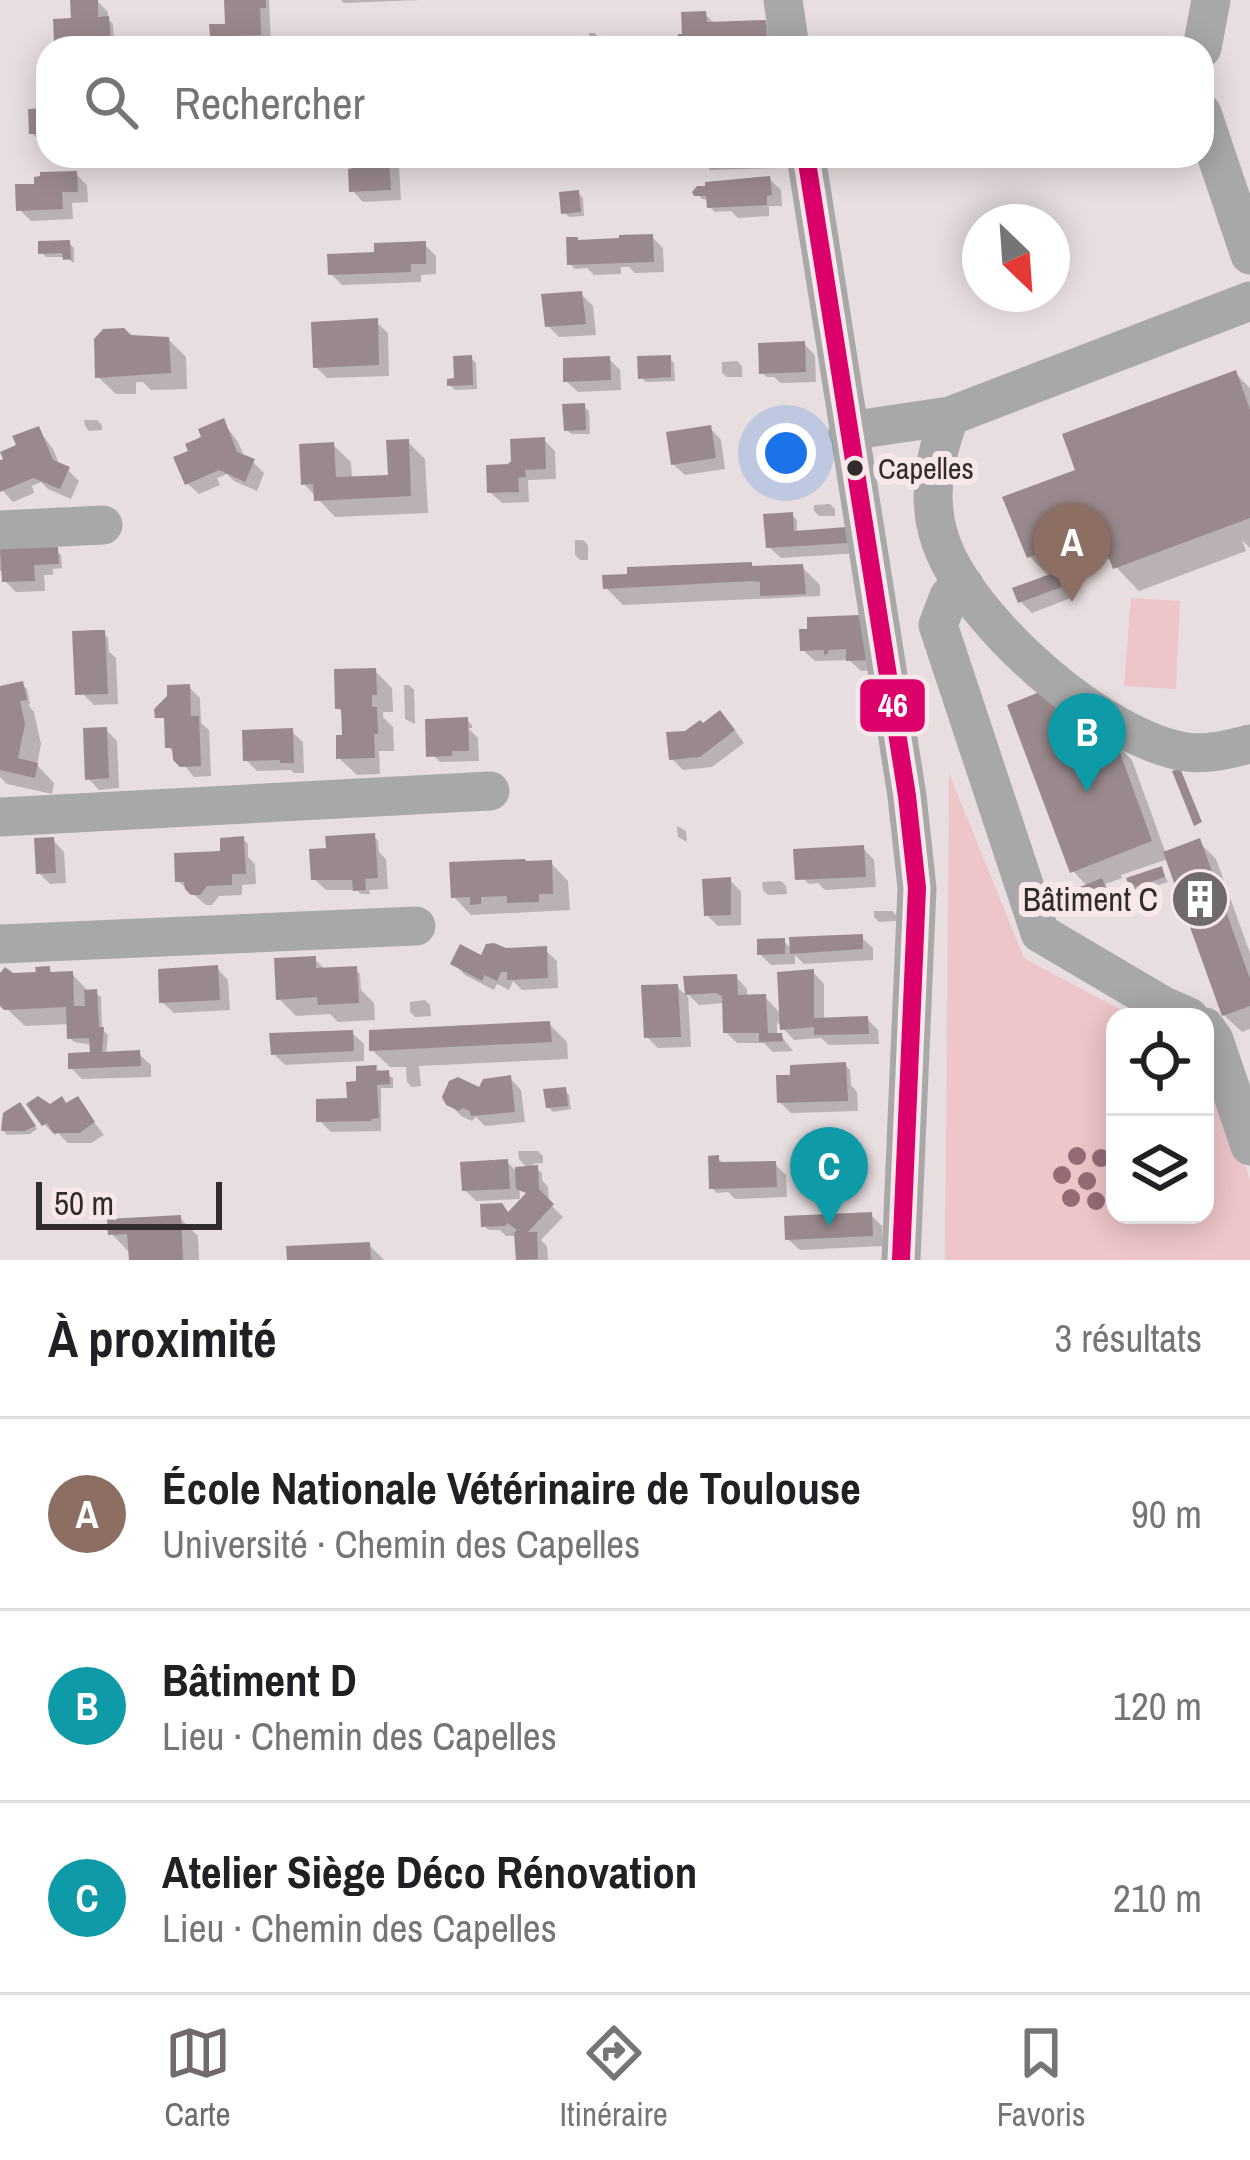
<!DOCTYPE html>
<html lang="fr">
<meta charset="utf-8">
<style>
body{margin:0;font-family:"Archivo Narrow",sans-serif;background:#f6f6f6;color:#202124}
.controls{position:absolute;right:36px;bottom:36px;display:grid;overflow:hidden;border-radius:24px;box-shadow:0 6px 30px #0003}
.controls button{width:108px;height:108px;display:grid;place-items:center;padding:0;border:0;border-bottom:3px solid #e0e0e0;background:#fff;color:#202124;font:60px sans-serif}
.compass{position:absolute;left:962px;top:204px;width:108px;height:108px;border-radius:50%;background:#fff;box-shadow:0 6px 30px #0003;rotate:155deg}
.scale{position:absolute;left:36px;bottom:30px;width:186px;box-sizing:border-box;padding-left:12px;border:6px solid #312b2b;border-top:0;font-size:33px;line-height:42px;white-space:nowrap;color:#312b2b;-webkit-text-stroke:9px #f9e8e9;paint-order:stroke}
.you{position:absolute;left:786px;top:453px;width:42px;height:42px;margin:-30px;border:9px solid #fff;border-radius:50%;background:#1a73e8;box-shadow:0 0 0 18px #1a73e833}
.badge{display:grid;place-items:center;width:78px;height:78px;border-radius:50%;background:#716a6a;color:#fff;font-size:39px;font-weight:700}
.pin{position:absolute;translate:-50% -99px;filter:drop-shadow(0 3px 6px #0008)}
.pin::after{content:'';position:absolute;top:63px;width:42px;height:36px;background:inherit;clip-path:polygon(0 0,100% 0,50% 100%)}
.list{margin:0;padding:0;list-style:none}
h2{display:flex;justify-content:space-between;align-items:center;height:156px;margin:0;padding:0 48px;font-size:51px}
h2 small{font-size:39px;font-weight:400;color:#757577}
.list li{display:grid;grid-template-columns:78px 1fr auto;gap:36px;align-items:center;box-sizing:border-box;height:192px;padding:0 48px;border-top:3px solid #e0e0e0}
.list b{display:block;font-size:45px;white-space:nowrap}
.list p{margin:0;font-size:39px;white-space:nowrap;color:#757577}
.list em{font-size:39px;font-style:normal;color:#757577}
.icon{flex:none;width:66px;height:66px;fill:none;stroke:currentColor;stroke-width:2;stroke-linecap:round;stroke-linejoin:round}
.map{position:relative;flex:none;width:1250px;height:1260px;overflow:hidden}
.search{position:absolute;background:#fff;box-shadow:0 6px 30px #0003;left:36px;right:36px;top:36px;height:132px;display:flex;align-items:center;gap:30px;box-sizing:border-box;padding:0 42px;border-radius:36px;color:#757577;font-size:45px}
.sheet{height:732px;background:#fff}
nav{display:flex;justify-content:space-around;align-items:center;box-sizing:border-box;height:168px;border-top:3px solid #e0e0e0;background:#fff;font-size:33px;color:#757577}
nav a{display:grid;justify-items:center;gap:6px}
nav .on{color:#716a6a}
.map>svg:first-child{display:block}
.green{fill:#eec5c9}
.shadow{fill:#0003}
.building{fill:#9a898c}
.lines{fill:none;stroke-linecap:round;stroke-linejoin:round}
.minor{stroke:#a9a8a9;stroke-width:39}
.bus-1-casing{stroke:#f9e8e9;stroke-width:27}
.bus-1{stroke:#dc006b;stroke-width:18}
.tree{fill:#966b74}
.bus-dot{fill:#312b2b;stroke:#f9e8e9;stroke-width:4.5}
.labels{text-anchor:middle;dominant-baseline:central;stroke-width:12;stroke-linejoin:round;paint-order:stroke}
.bus-label{font-size:30px;fill:#312b2b;stroke:#f9e8e9;text-anchor:start}
.poi-label{font-size:33px;fill:#312b2b;stroke:#f9e8e9;text-anchor:end}
.line-badge{stroke:#f9e8e9;stroke-width:4.5}
.badge-label{font-size:33px;text-anchor:middle;font-weight:bold;fill:#fff}
</style>
<div class="map">
<svg width="1250" height="1260" viewBox="0 0 1250 1260">
<rect width="100%" height="100%" fill="#e8dee0"/>
<g class="green">
<polygon points="1131,598 1180,601 1176,689 1124,686"/>
<polygon points="949,773 1024,958 1134,1017 1115,1017 1115,1215 1205,1215 1205,1055 1210,1058 1250,1180 1250,1260 945,1260"/>
</g>
<g class="shadow">
<polygon points="227,0 269,0 271,45 224,47 212,36 228,26"/>
<polygon points="341,0 421,0 344,3"/>
<polygon points="97,1 108,12 108,19 113,24 114,48 63,48 57,40"/>
<polygon points="705,14 716,25 765,23 776,34 777,47 704,48 699,43 686,44 681,39"/>
<polygon points="589,33 595,33 599,38 600,47 594,47 589,42"/>
<polygon points="48,106 48,144 43,144 32,133 47,111"/>
<polygon points="364,156 388,156 399,167 401,200 363,202 352,190"/>
<polygon points="409,156 432,156 432,164 414,165"/>
<polygon points="581,156 590,156 591,166 586,166"/>
<polygon points="599,156 623,156 624,164 604,166"/>
<polygon points="699,156 795,156 796,164 779,165 779,168 710,170"/>
<polygon points="76,174 87,185 88,202 72,203 73,219 31,221 19,209 44,186"/>
<polygon points="769,179 781,190 782,206 769,206 769,216 738,218 731,211 715,212 710,207 709,200 702,199 696,192"/>
<polygon points="578,193 583,198 584,216 569,217 564,212"/>
<polygon points="652,237 663,248 664,272 635,273 629,267 621,267 621,274 594,275 587,268 575,269 570,264 580,243"/>
<polygon points="69,243 74,248 74,263 64,257 46,257 41,252"/>
<polygon points="424,244 436,256 436,274 421,275 421,282 342,285 331,274 377,255"/>
<polygon points="581,294 593,306 596,335 559,337 548,326"/>
<polygon points="376,322 388,333 389,376 327,378 316,367"/>
<polygon points="130,338 168,339 186,357 187,389 151,390 143,382 136,382 136,394 116,394 98,377"/>
<polygon points="804,344 815,355 816,382 781,383 774,377 767,377 762,373"/>
<polygon points="471,358 476,363 477,389 455,390 450,385 457,381"/>
<polygon points="669,358 674,363 675,381 646,382 641,377"/>
<polygon points="609,359 620,370 621,390 578,392 566,381"/>
<polygon points="737,361 742,366 742,377 727,377 722,373 722,362"/>
<polygon points="1235,373 1250,388 1250,548 1242,540 1246,551 1139,591 1116,567 1112,558 1058,578 1066,586 1071,598 1032,613 1021,602 1050,577 1029,556 1079,472"/>
<polygon points="584,407 589,411 590,434 571,434 567,430"/>
<polygon points="84,420 97,420 102,425 102,430 89,431 85,426"/>
<polygon points="223,422 238,442 245,458 253,462 264,473 257,491 234,481 227,474 217,478 220,485 199,494 187,483 207,439"/>
<polygon points="710,428 721,440 725,469 685,475 673,464"/>
<polygon points="38,429 53,449 60,466 68,470 79,481 71,499 48,489 41,482 32,486 34,493 13,502 2,490 0,463"/>
<polygon points="544,440 555,451 556,479 528,480 529,502 502,503 490,492 509,467"/>
<polygon points="408,442 425,459 428,513 335,517 304,484 333,445 351,462 352,479 391,478"/>
<polygon points="830,504 835,509 835,516 819,516 814,511 814,505"/>
<polygon points="792,515 797,520 797,534 857,542 859,553 781,558 769,547"/>
<polygon points="575,540 583,540 588,545 588,560 580,560 575,555"/>
<polygon points="41,549 56,550 61,555 62,568 53,569 53,575 44,575 45,591 16,592 5,581 4,571 0,571 0,551"/>
<polygon points="751,565 755,569 802,567 820,585 820,596 623,605 606,588"/>
<polygon points="859,618 877,670 861,671 849,660 815,661 803,650"/>
<polygon points="104,633 108,638 109,652 116,658 118,704 94,705 83,694"/>
<polygon points="375,671 392,688 393,712 383,712 383,717 393,727 394,751 379,751 380,774 357,775 339,758 346,737 345,715 338,708"/>
<polygon points="22,684 27,689 30,704 28,705 34,712 41,744 37,765 54,783 52,794 7,784 0,777 0,689"/>
<polygon points="404,685 409,685 414,690 415,724 405,719"/>
<polygon points="189,687 200,698 201,723 209,730 211,776 194,777 168,746 167,721 163,717"/>
<polygon points="467,720 472,725 472,728 468,728 478,738 479,761 440,762 429,751"/>
<polygon points="731,725 744,743 712,767 683,770 672,759 689,738"/>
<polygon points="1097,726 1132,760 1166,854 1199,842 1216,859 1250,953 1250,1029 1242,1032 1224,1015 1168,859 1121,875 1122,878 1105,884 1111,900 1093,906 1088,902 1088,887 1073,871"/>
<polygon points="106,730 117,741 119,788 99,790 88,778"/>
<polygon points="291,731 303,742 304,773 294,773 291,770 257,771 246,760"/>
<polygon points="677,826 686,831 687,842 678,837"/>
<polygon points="374,836 378,841 379,852 386,859 388,889 369,890 370,894 361,894 357,890 326,890 314,879"/>
<polygon points="243,839 248,844 248,857 255,864 256,884 242,885 242,895 219,896 212,905 206,905 178,881"/>
<polygon points="53,840 64,852 66,883 50,884 39,873"/>
<polygon points="863,848 874,860 876,887 825,890 818,883 809,884 798,873"/>
<polygon points="551,863 568,881 570,910 471,915 454,897"/>
<polygon points="1161,869 1168,882 1137,892 1132,887"/>
<polygon points="730,880 741,892 741,925 718,926 707,915"/>
<polygon points="781,881 786,886 787,894 768,895 763,890 762,882"/>
<polygon points="874,911 892,911 897,916 897,921 879,922 874,917"/>
<polygon points="861,937 873,948 873,960 804,964 795,955 795,964 771,965 760,954 784,941 792,950"/>
<polygon points="545,950 557,961 558,988 522,990 513,981 509,990 497,984 494,990 465,975 454,964 505,951"/>
<polygon points="315,959 326,971 355,969 360,974 361,990 374,1003 375,1020 338,1022 330,1014 296,1016 279,999"/>
<polygon points="217,968 228,980 230,1010 174,1013 162,1002"/>
<polygon points="49,969 54,975 72,974 90,993 96,993 101,997 102,1029 108,1035 106,1055 139,1054 151,1065 151,1077 82,1079 71,1068 97,1055 93,1045 74,1042 70,1038 70,1024 25,1026 0,1002 0,977 17,981"/>
<polygon points="813,972 824,984 824,1021 867,1019 878,1030 879,1044 829,1045 821,1038 794,1040 777,1022 777,1036 781,1036 793,1051 773,1052 764,1043 737,1043 726,1032 725,1003 699,1005 688,994 691,1047 658,1048 647,1037 677,987 688,997 687,979 736,977 747,989 747,998 765,997 782,1015"/>
<polygon points="425,1000 430,1005 431,1016 415,1017 410,1012 410,1002"/>
<polygon points="549,1024 567,1042 568,1059 419,1066 421,1086 412,1087 407,1082 406,1067 390,1067 372,1050"/>
<polygon points="352,1033 364,1044 364,1061 285,1065 274,1054"/>
<polygon points="845,1065 850,1070 851,1085 857,1092 858,1111 791,1113 780,1102"/>
<polygon points="375,1068 393,1078 393,1088 381,1088 381,1131 331,1132 319,1120 351,1100"/>
<polygon points="510,1078 521,1090 525,1122 485,1126 476,1117 472,1121 461,1116 449,1103"/>
<polygon points="565,1090 569,1095 571,1109 553,1112 548,1107"/>
<polygon points="67,1106 88,1114 104,1135 91,1143 68,1143 58,1133 55,1135 44,1124 50,1107"/>
<polygon points="24,1110 37,1129 30,1134 7,1135 3,1130"/>
<polygon points="518,1151 538,1151 543,1156 543,1163 532,1164 542,1173 542,1180 548,1187 549,1203 563,1217 541,1240 547,1246 548,1260 520,1260 518,1236 506,1236 500,1230 489,1230 484,1226 508,1216 530,1194 519,1183 520,1199 476,1201 465,1190 507,1162 515,1170 528,1169 519,1159"/>
<polygon points="848,1151 860,1162 860,1176 855,1177 855,1195 814,1196 802,1185"/>
<polygon points="718,1158 723,1163 775,1164 786,1175 787,1197 735,1199 728,1192 717,1193 712,1188"/>
<polygon points="871,1215 882,1226 883,1246 800,1250 788,1239"/>
<polygon points="180,1218 198,1236 199,1260 132,1260 128,1251 111,1233"/>
<polygon points="369,1245 384,1260 290,1260"/>
</g>
<g class="building">
<polygon points="70,0 98,0 98,17 109,16 111,48 60,48 59,41 54,42 53,19 71,18"/>
<polygon points="224,0 266,0 266,8 260,8 261,35 210,37 209,24 225,24"/>
<polygon points="706,11 707,22 766,20 767,37 678,40 678,34 682,34 681,12"/>
<polygon points="48,108 48,134 29,134 28,109"/>
<polygon points="353,156 389,156 391,190 349,192 348,169 353,168"/>
<polygon points="77,171 78,192 62,192 63,209 16,211 15,184 34,184 34,177 40,176 40,172"/>
<polygon points="770,176 772,195 767,196 767,205 707,208 706,196 694,196 692,192 697,186 705,186 705,182"/>
<polygon points="579,190 581,212 561,214 559,192"/>
<polygon points="653,234 654,262 567,265 566,237 578,237 578,240 619,238 619,235"/>
<polygon points="70,240 71,259 63,260 62,253 38,254 38,241"/>
<polygon points="426,241 426,264 411,264 411,272 328,275 327,254 374,252 374,243"/>
<polygon points="582,291 586,324 545,327 541,294"/>
<polygon points="378,318 379,365 313,368 311,322"/>
<polygon points="124,328 131,335 169,337 171,373 95,378 94,339 103,329"/>
<polygon points="805,341 806,372 759,374 758,343"/>
<polygon points="472,355 473,385 447,386 447,379 454,378 453,356"/>
<polygon points="671,355 671,377 638,379 637,356"/>
<polygon points="610,356 611,380 563,382 563,358"/>
<polygon points="1236,370 1250,410 1250,518 1113,569 1099,531 1027,558 1002,497 1075,470 1062,434"/>
<polygon points="585,403 586,430 564,431 562,404"/>
<polygon points="224,418 237,452 255,459 245,482 219,470 185,485 173,457 188,451 185,444 201,437 198,429"/>
<polygon points="711,425 716,458 671,465 666,432"/>
<polygon points="39,426 53,460 70,467 60,489 33,478 0,492 0,460 3,459 0,452 16,445 12,436"/>
<polygon points="545,437 546,469 525,470 526,477 518,478 519,492 487,493 486,465 508,464 511,461 510,439"/>
<polygon points="409,439 411,496 314,501 313,484 301,485 299,444 334,442 336,477 388,475 386,440"/>
<polygon points="793,512 794,531 847,527 849,543 766,548 763,514"/>
<polygon points="58,547 59,564 34,565 35,581 2,582 0,548"/>
<polygon points="752,562 752,566 803,564 806,594 760,596 760,582 752,581 603,589 602,575 627,574 627,567"/>
<polygon points="1056,572 1062,587 1018,603 1012,588"/>
<polygon points="860,615 868,660 846,661 846,649 828,650 828,654 824,655 824,650 800,651 799,629 807,629 807,617"/>
<polygon points="96,630 105,630 108,694 75,695 72,631"/>
<polygon points="376,668 377,695 372,695 372,707 377,707 378,734 374,734 375,758 336,759 336,735 342,735 341,709 335,709 334,669"/>
<polygon points="23,681 27,700 20,701 25,724 18,758 38,763 35,778 0,770 0,686"/>
<polygon points="190,684 191,716 199,716 201,766 180,767 173,760 172,748 165,748 164,718 155,718 154,709 167,696 167,685"/>
<polygon points="1047,689 1098,722 1105,743 1115,739 1152,841 1070,873 1007,705"/>
<polygon points="720,710 735,730 700,757 669,760 666,732 685,731 700,720 703,723"/>
<polygon points="468,717 469,751 452,751 452,756 426,757 425,719"/>
<polygon points="107,727 109,778 85,780 83,728"/>
<polygon points="293,728 294,763 280,763 280,760 243,761 242,730"/>
<polygon points="1180,768 1202,822 1194,826 1172,771"/>
<polygon points="375,833 378,878 365,879 366,890 353,891 352,880 311,880 309,849 326,848 325,836"/>
<polygon points="244,836 246,874 232,874 232,885 207,886 200,895 191,895 185,889 184,882 175,882 174,853 220,851 220,838"/>
<polygon points="54,837 56,873 36,874 34,838"/>
<polygon points="1200,838 1250,979 1250,1006 1222,1016 1163,852"/>
<polygon points="864,845 866,877 795,880 793,849"/>
<polygon points="525,859 526,861 552,860 553,894 539,894 539,902 507,903 507,896 481,897 481,904 470,905 470,897 451,898 449,862"/>
<polygon points="1162,866 1165,877 1130,889 1126,878"/>
<polygon points="731,877 731,915 704,916 702,879"/>
<polygon points="1102,878 1109,895 1086,903 1080,887"/>
<polygon points="863,934 863,949 790,954 789,937"/>
<polygon points="785,938 785,954 757,955 757,939"/>
<polygon points="494,943 506,948 547,946 548,978 507,980 507,972 501,972 497,981 485,975 482,981 450,964 460,944 481,955 486,944"/>
<polygon points="316,956 316,968 357,966 359,1003 318,1005 317,997 276,1000 274,958"/>
<polygon points="218,965 220,1000 159,1003 158,969"/>
<polygon points="50,966 50,972 73,971 74,1006 85,1006 84,990 97,989 99,1027 104,1027 102,1052 140,1050 141,1066 68,1069 68,1053 90,1052 89,1038 67,1039 66,1007 4,1010 0,1006 0,973 5,967 13,973 36,972 35,967"/>
<polygon points="814,969 814,1018 868,1016 869,1034 814,1035 814,1027 780,1030 777,972"/>
<polygon points="737,974 738,995 766,994 768,1033 782,1033 783,1041 759,1042 759,1033 723,1033 722,996 716,993 685,995 683,976"/>
<polygon points="678,984 681,1037 644,1038 641,985"/>
<polygon points="550,1021 552,1042 369,1051 369,1030"/>
<polygon points="353,1030 354,1051 271,1055 269,1033"/>
<polygon points="846,1062 848,1101 777,1103 776,1075 790,1075 790,1065"/>
<polygon points="377,1065 376,1071 389,1070 390,1084 377,1085 379,1118 371,1119 371,1121 316,1122 316,1099 347,1098 346,1082 356,1081 356,1066"/>
<polygon points="511,1075 515,1112 471,1116 470,1111 463,1108 459,1111 446,1105 442,1097 449,1081 458,1077 479,1087 483,1079"/>
<polygon points="566,1087 568,1106 546,1108 543,1089"/>
<polygon points="38,1096 50,1104 62,1096 66,1103 78,1096 95,1122 79,1133 53,1133 47,1123 42,1126 26,1104"/>
<polygon points="20,1102 36,1126 24,1131 1,1131 3,1113"/>
<polygon points="849,1148 850,1166 845,1166 845,1184 799,1186 798,1150"/>
<polygon points="719,1155 719,1162 776,1161 777,1187 709,1189 708,1156"/>
<polygon points="508,1159 510,1189 462,1191 460,1162"/>
<polygon points="538,1165 539,1189 554,1204 528,1232 537,1232 538,1259 516,1260 514,1233 517,1230 507,1223 505,1226 481,1227 480,1204 502,1203 508,1212 526,1193 516,1189 515,1167"/>
<polygon points="872,1212 873,1236 785,1240 784,1216"/>
<polygon points="181,1215 183,1260 129,1260 127,1234 108,1235 107,1219"/>
<polygon points="370,1242 371,1260 287,1260 286,1246"/>
</g>
<g class="lines">
<g class="minor">
<polyline points="783,0 790,48"/>
<polyline points="1202,48 1211,0"/>
<polyline points="1202,113 1250,255"/>
<polyline points="806,156 907,796 917,888 901,1260"/>
<path d="M950 416C933 459 925 506 944 550 976 627 1103 739 1186 752 1208 755 1230 749 1250 744"/>
<polyline points="848,431 950,416 1250,301"/>
<polyline points="0,530 103,525"/>
<polyline points="964,585 949,596 938,625 1040,933 1162,1005 1189,1017"/>
<polyline points="0,817 490,791"/>
<polyline points="0,944 416,926"/>
<polyline points="1205,1027 1214,1040 1250,1146"/>
</g>
<g class="bus-1-casing">
<polyline id="bus-1" points="806,156 907,796 917,888 901,1260"/>
</g>
<use href="#bus-1" class="bus-1"/>
</g>
<g class="tree">
<circle cx="1077" cy="1156" r="9"/>
<circle cx="1101" cy="1158" r="9"/>
<circle cx="1062" cy="1175" r="9"/>
<circle cx="1087" cy="1181" r="9"/>
<circle cx="1071" cy="1198" r="9"/>
<circle cx="1096" cy="1201" r="9"/>
</g>
<defs>
<g id="building-disc" transform="scale(3)"><circle r="9.5" fill="#716a6a" stroke="#f9e8e9"/><path d="M-4-6H4V6H1V3H-1V6H-4ZM-2.5-4.3h1.7v1.8h-1.7ZM.8-4.3h1.7v1.8H.8ZM-2.5-1h1.7V.8h-1.7ZM.8-1h1.7V.8H.8Z" fill="#fff"/></g>
</defs>
<g fill-rule="evenodd">
<use href="#building-disc" x="1200" y="899"/>
</g>
<circle class="bus-dot" cx="855" cy="468" r="10"/>
<g class="labels">
<g class="bus-label">
<text x="878" y="468">Capelles</text>
</g>
<g class="poi-label">
<text x="1158" y="899">Bâtiment C</text>
</g>
</g>
<rect class="line-badge" x="858" y="677" width="69" height="57" rx="12" fill="#dc006b"/>
<g class="badge-label">
<text x="893" y="717">46</text>
</g>
</svg>
<div class="controls">
<button><svg class="icon" aria-label="locate" viewBox="0 0 24 24"><circle cx="12" cy="12" r="6"/><path d="M12 2v4M12 18v4M2 12h4M18 12h4"/></svg></button>
<button><svg class="icon" aria-label="layers" viewBox="0 0 24 24"><path d="M12 4l9 5-9 5-9-5zM3 14l9 5 9-5"/></svg></button>
</div>
<svg class="compass" viewBox="-18 -18 36 36"><path d="M0-13l5 13h-10z" fill="#e53935"/><path d="M0 13l5-13h-10z" fill="#757577"/></svg>
<div class="scale">50 m</div>
<div class="you"></div>
<div class="pin badge" style="left:1072px;top:602px;background:#8d6e63">A</div>
<div class="pin badge" style="left:1087px;top:792px;background:#0f9aa8">B</div>
<div class="pin badge" style="left:829px;top:1226px;background:#0f9aa8">C</div>
<div class="search"><svg class="icon" aria-label="search" viewBox="0 0 24 24"><circle cx="10" cy="10" r="6"/><path d="M15 15l6 6"/></svg>Rechercher</div>
</div>
<section class="sheet">
<h2>À proximité<small>3 résultats</small></h2>
<ul class="list">
<li><span class="badge" style="background:#8d6e63">A</span><div><b>École Nationale Vétérinaire de Toulouse</b><p>Université · Chemin des Capelles</p></div><em>90 m</em></li>
<li><span class="badge" style="background:#0f9aa8">B</span><div><b>Bâtiment D</b><p>Lieu · Chemin des Capelles</p></div><em>120 m</em></li>
<li><span class="badge" style="background:#0f9aa8">C</span><div><b>Atelier Siège Déco Rénovation</b><p>Lieu · Chemin des Capelles</p></div><em>210 m</em></li>
</ul>
</section>
<nav>
<a class="on"><svg class="icon" aria-label="map" viewBox="0 0 24 24"><path d="M3 6l6-2 6 2 6-2v14l-6 2-6-2-6 2zM9 4v14M15 6v14"/></svg>Carte</a>
<a><svg class="icon" aria-label="directions" viewBox="0 0 24 24"><path d="M12 3l9 9-9 9-9-9zM9 14v-3h6M13 9l2 2-2 2"/></svg>Itinéraire</a>
<a><svg class="icon" aria-label="saved" viewBox="0 0 24 24"><path d="M7 4h10v16l-5-4-5 4z"/></svg>Favoris</a>
</nav>
